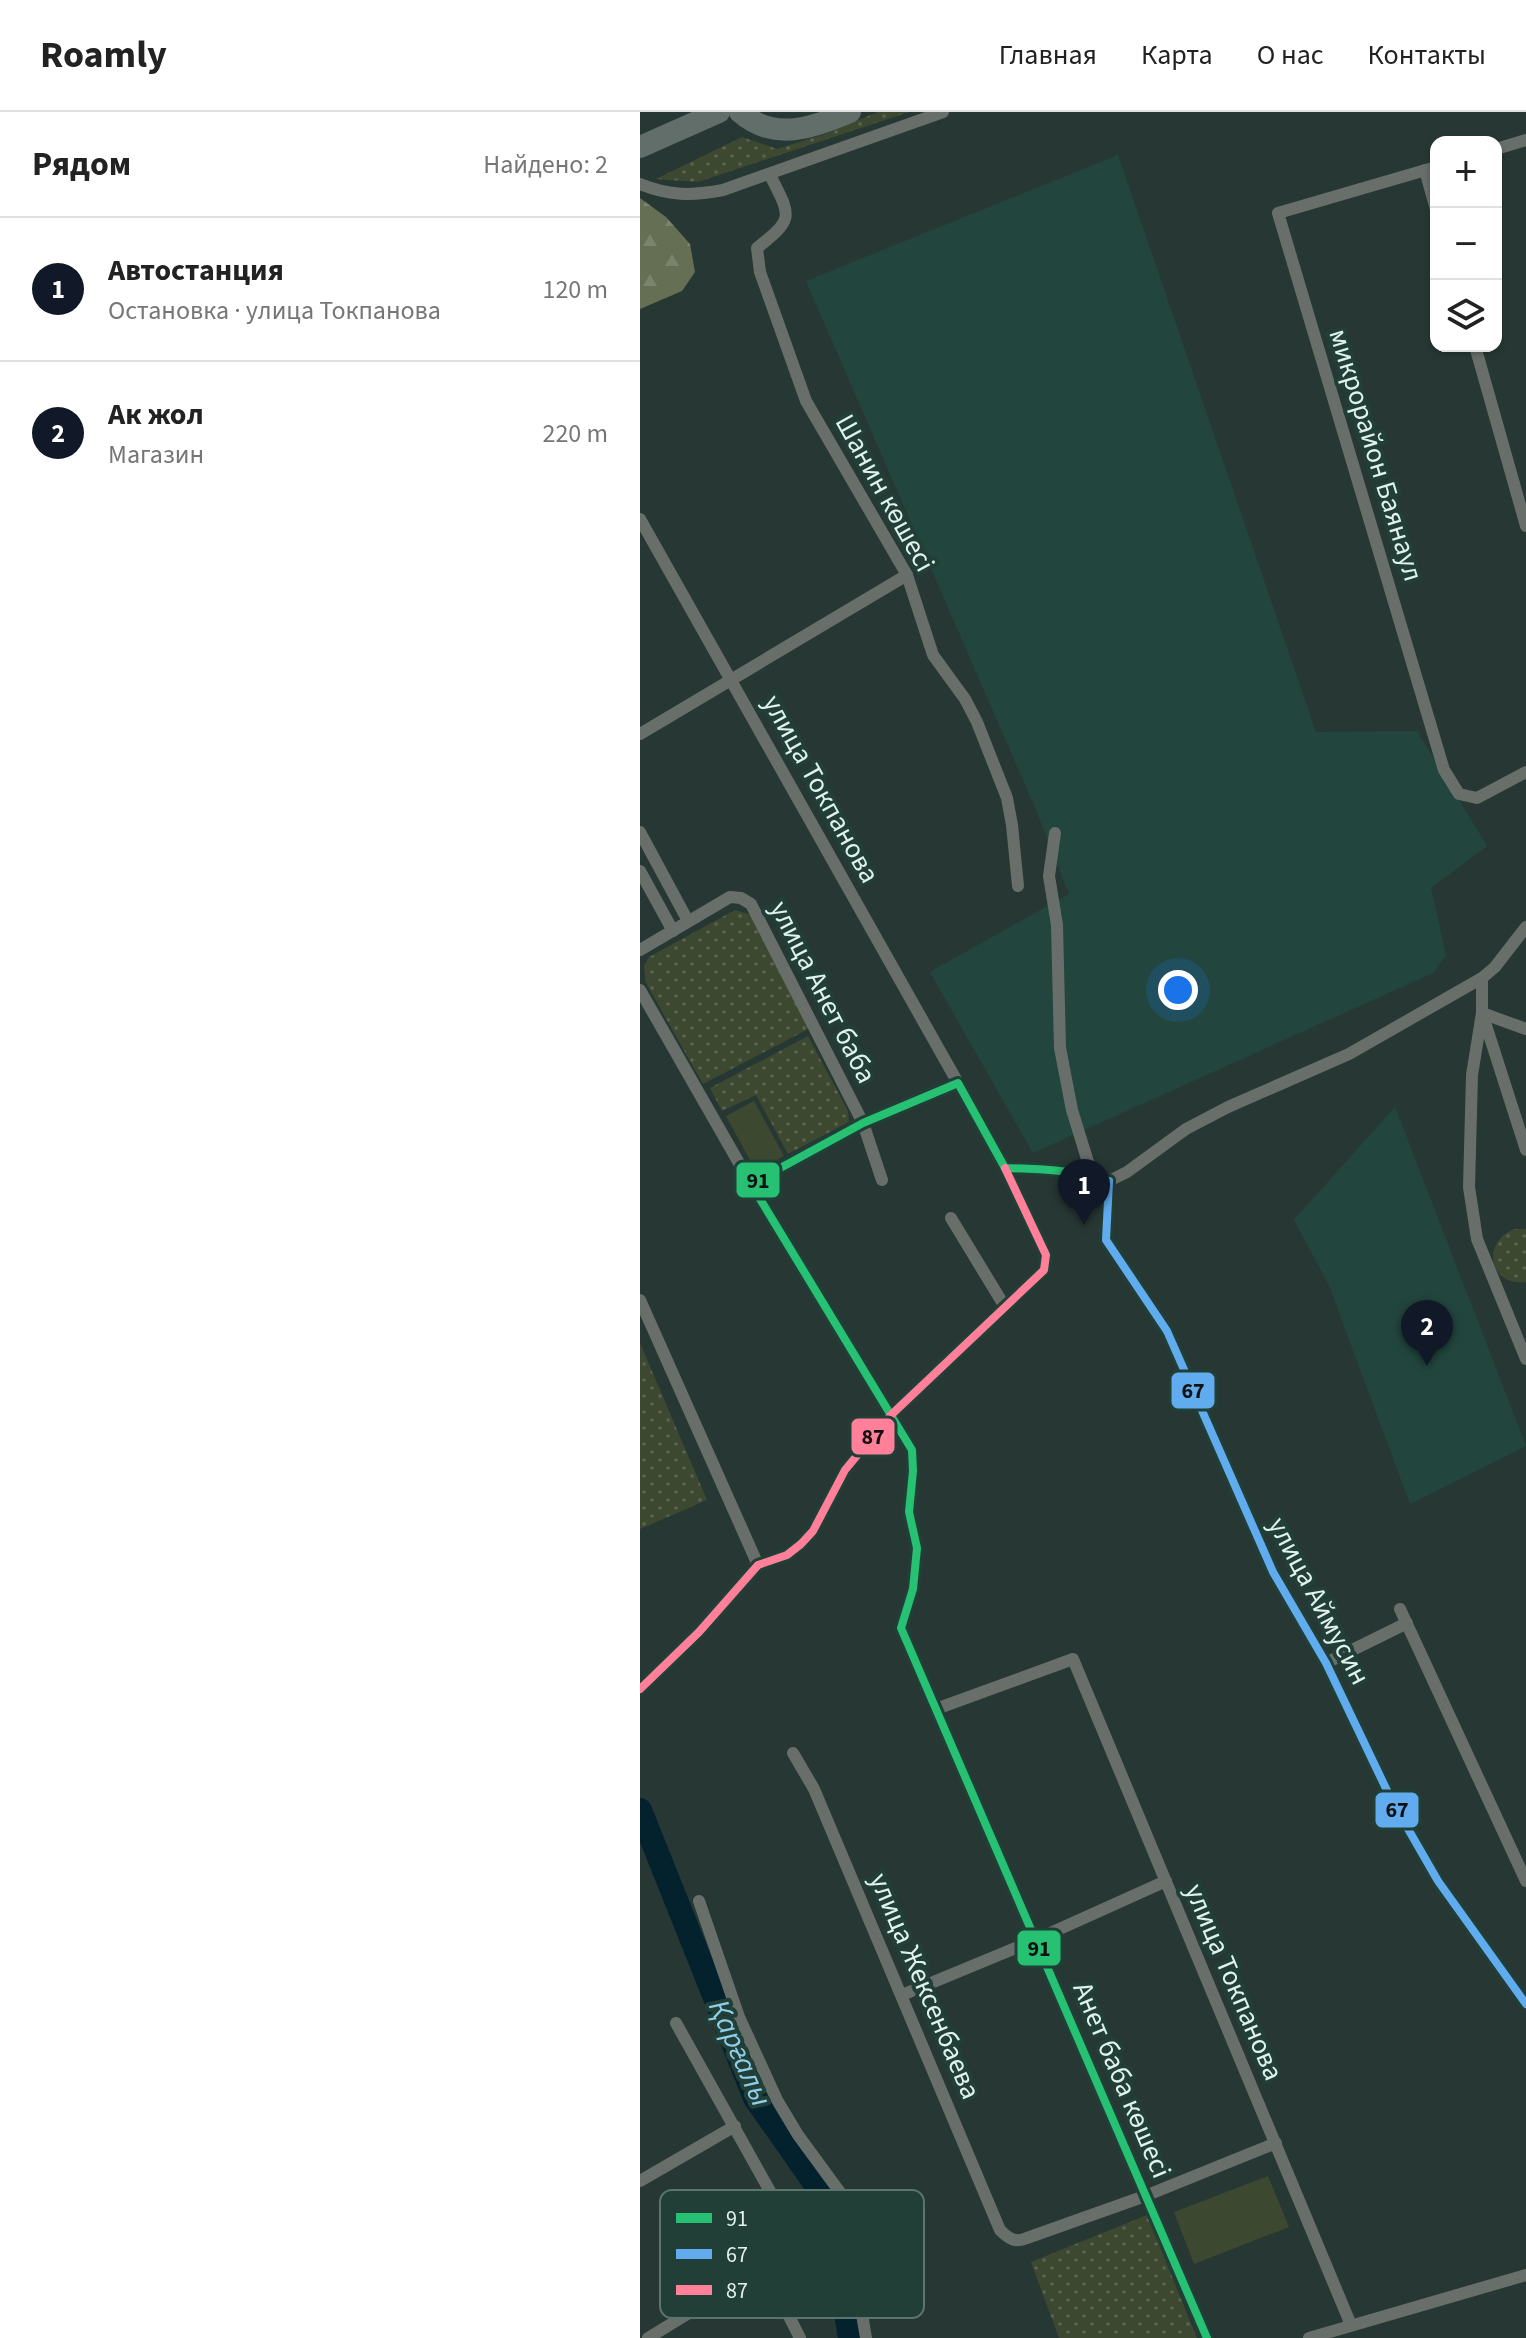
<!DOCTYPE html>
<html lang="ru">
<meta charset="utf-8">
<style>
body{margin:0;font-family:"Source Sans 3",sans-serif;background:#f6f6f6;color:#222}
.controls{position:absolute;right:24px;top:24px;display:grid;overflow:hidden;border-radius:16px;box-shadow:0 2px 6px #0004}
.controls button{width:72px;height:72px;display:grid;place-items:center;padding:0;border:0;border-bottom:2px solid #e0e0e0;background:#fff;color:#222;font:40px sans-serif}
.you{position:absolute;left:538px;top:878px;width:28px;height:28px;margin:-20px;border:6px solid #fff;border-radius:50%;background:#1a73e8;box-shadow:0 0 0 12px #1a73e833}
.badge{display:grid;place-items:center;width:52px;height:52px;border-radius:50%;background:#111827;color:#fff;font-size:26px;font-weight:700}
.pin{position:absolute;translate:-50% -66px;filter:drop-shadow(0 2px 4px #0008)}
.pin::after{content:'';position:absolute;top:42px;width:28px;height:24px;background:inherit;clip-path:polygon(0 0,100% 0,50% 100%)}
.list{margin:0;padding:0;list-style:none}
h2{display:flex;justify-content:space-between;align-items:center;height:104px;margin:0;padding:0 32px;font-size:34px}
h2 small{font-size:26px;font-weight:400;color:#767676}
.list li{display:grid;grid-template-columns:52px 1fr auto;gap:24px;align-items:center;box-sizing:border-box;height:144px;padding:0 32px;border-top:2px solid #e0e0e0}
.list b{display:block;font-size:30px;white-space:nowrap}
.list p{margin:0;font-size:26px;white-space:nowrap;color:#767676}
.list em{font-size:26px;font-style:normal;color:#767676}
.icon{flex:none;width:44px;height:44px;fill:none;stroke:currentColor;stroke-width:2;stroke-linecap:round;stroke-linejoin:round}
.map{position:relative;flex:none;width:886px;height:2226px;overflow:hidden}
header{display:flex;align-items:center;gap:48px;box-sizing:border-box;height:112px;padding:0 40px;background:#fff;border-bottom:2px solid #e0e0e0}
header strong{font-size:38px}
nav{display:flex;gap:44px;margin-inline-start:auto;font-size:28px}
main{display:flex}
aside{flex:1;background:#fff}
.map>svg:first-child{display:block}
.built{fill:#22463e}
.grass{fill:url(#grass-dots)}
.forest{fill:url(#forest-firs)}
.garden{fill:#3d4830}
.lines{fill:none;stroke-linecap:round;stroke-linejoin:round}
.river{stroke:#04222e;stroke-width:24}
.minor{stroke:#686f6b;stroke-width:12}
.trunk{stroke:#626e6a;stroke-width:22}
.bus-1-casing{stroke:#213e37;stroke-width:14}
.bus-2-casing{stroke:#213e37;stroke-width:14}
.bus-3-casing{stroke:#213e37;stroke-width:14}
.bus-1{stroke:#26c172;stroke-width:8}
.bus-2{stroke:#60acee;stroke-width:8}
.bus-3{stroke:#ff8098;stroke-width:8}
.labels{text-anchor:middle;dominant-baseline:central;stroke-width:8;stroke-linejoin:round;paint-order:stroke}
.street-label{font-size:28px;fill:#e1f2ed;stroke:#213e37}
.water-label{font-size:30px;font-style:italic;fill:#8eceeb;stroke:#213e37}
.key{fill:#213e37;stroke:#5b746e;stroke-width:2}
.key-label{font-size:22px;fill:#e1f2ed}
.line-badge{stroke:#213e37;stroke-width:3}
.pale-badge-label{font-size:22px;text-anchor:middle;font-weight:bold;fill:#111}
</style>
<header>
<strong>Roamly</strong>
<nav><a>Главная</a><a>Карта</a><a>О нас</a><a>Контакты</a></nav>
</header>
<main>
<aside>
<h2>Рядом<small>Найдено: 2</small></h2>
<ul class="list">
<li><span class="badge">1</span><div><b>Автостанция</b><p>Остановка · улица Токпанова</p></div><em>120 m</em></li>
<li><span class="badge">2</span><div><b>Ак жол</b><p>Магазин</p></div><em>220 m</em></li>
</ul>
</aside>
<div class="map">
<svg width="886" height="2226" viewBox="0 0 886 2226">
<defs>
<pattern id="grass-dots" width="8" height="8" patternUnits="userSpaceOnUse" patternTransform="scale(2)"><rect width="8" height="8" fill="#3d4830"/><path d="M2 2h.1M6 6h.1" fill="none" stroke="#59634e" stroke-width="1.8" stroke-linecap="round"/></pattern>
<pattern id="forest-firs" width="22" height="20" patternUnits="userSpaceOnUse" patternTransform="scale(2)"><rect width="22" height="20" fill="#646f54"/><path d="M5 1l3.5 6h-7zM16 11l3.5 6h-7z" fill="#7a846d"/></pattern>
</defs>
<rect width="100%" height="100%" fill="#273834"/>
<g class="built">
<polygon points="478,43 676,620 777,619 847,734 791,776 806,843 793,861 393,1041 290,860 429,782 397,700 166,169"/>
<polygon points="755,995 886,1334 770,1392 689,1173 654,1108"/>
</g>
<g class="grass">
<polygon points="238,0 269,0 58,70 16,67 102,25 137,37 182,23"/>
<polygon points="95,798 118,805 172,915 63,972 6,871 4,855 9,845"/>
<polygon points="168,924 208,999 209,1010 148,1042 116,983 82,999 70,976"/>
<path d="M874 1117H886V1170C850 1175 840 1131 874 1117Z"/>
<polygon points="0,1231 67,1388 0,1417"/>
<polygon points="507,2103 557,2226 419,2226 391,2150"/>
</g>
<polygon class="forest" points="0,86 26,105 50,132 55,160 42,179 0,197"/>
<g class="garden">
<polygon points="114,989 144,1044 116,1059 86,1004"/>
<polygon points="628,2064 649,2115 554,2152 534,2100"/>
</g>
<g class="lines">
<polyline class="river" points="0,1698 115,1986 188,2090 210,2226"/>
<g class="minor">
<polyline points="856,37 886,28"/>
<polyline points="796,55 638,101 804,658 819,682 837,686 886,660"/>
<polyline points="785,58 796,98"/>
<path d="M130 63C151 105 155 106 117 136L120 160 166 289 267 463 293 543 325 587 337 610 367 686 372 713 378 774"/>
<path d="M0 72C30 84 52 84 83 78L303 0"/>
<polyline points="835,234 886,414"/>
<polyline points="0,407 318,971"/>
<polyline points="0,622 267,463"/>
<polyline points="0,720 48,809"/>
<polyline points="415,721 409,764 417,813 420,936 432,998 452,1063"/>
<polyline points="0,759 33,819"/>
<polyline points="0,838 90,785 101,786 111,792 223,1011 242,1068"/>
<polyline points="842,866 842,901 832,963 829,1075 837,1127 886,1247"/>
<polyline points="0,878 111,1072"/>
<polyline points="842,901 886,917"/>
<polyline points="843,904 886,1038"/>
<path d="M469 1069C435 1058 401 1057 365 1056L318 971 223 1011 111 1072 272 1338 273 1359 269 1400 277 1436 273 1477 261 1516 567 2226"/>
<polyline points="469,1069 466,1128 527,1219 633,1460 686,1551 752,1689 798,1769 886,1892"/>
<polyline points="469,1069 487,1060 546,1017 588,995 709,942 842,866 855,855 886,815"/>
<polyline points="311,1106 365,1195"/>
<polyline points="0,1188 118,1453"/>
<polyline points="760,1497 886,1769"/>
<polyline points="686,1551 767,1511"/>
<polyline points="0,1577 59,1520 118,1453 147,1443 161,1432 173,1419 205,1358 250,1304 404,1158 406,1143 365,1056"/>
<polyline points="296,1597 433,1547 711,2213"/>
<path d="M153 1641 174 1677 360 2118C369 2127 375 2131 387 2126L505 2084 636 2031"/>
<polyline points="59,1789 99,1905 137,1988 158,2023 202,2083 226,2226"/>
<polyline points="262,1883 395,1828 526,1769"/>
<polyline points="0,2069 95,2014"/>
<polyline points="124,2155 160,2226"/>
<polyline points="8,2226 160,2133 36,1911"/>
<polyline points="669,2226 886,2163"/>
</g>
<g class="trunk">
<path d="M100 0C134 30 173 16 210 0"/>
<polyline points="0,35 79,0"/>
</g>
<g class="bus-1-casing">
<path id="bus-1" d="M469 1069C435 1058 401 1057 365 1056L318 971 223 1011 111 1072 272 1338 273 1359 269 1400 277 1436 273 1477 261 1516 567 2226"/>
</g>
<g class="bus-2-casing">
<polyline id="bus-2" points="469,1069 466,1128 527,1219 633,1460 686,1551 752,1689 798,1769 886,1892"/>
</g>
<g class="bus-3-casing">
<polyline id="bus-3" points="0,1577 59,1520 118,1453 147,1443 161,1432 173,1419 205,1358 250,1304 404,1158 406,1143 365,1056"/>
</g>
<use href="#bus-1" class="bus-1"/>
<use href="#bus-2" class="bus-2"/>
<use href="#bus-3" class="bus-3"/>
</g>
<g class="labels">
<g class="street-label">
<text transform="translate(736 343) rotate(73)">микрорайон Баянаул</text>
<text transform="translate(245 381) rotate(61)">Шанин көшесі</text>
<text transform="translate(181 677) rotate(61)">улица Токпанова</text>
<text transform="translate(183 880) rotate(63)">улица Анет баба</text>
<text transform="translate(679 1489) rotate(62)">улица Аймусин</text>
<text transform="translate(594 1870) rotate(67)">улица Токпанова</text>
<text transform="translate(285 1874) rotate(67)">улица Жексенбаева</text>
<text transform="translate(482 1968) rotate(67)">Анет баба көшесі</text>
</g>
<g class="water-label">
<text transform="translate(100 1941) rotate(66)">Қарғалы</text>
</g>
</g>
<rect x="20" y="2078" width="264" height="128" rx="12" class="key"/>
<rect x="36" y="2101" width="36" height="10" fill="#26c172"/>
<rect x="36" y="2137" width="36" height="10" fill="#60acee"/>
<rect x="36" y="2173" width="36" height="10" fill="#ff8098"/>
<g class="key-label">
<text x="86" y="2114">91</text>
<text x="86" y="2150">67</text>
<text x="86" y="2186">87</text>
</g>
<g class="line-badge">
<rect x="95" y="1049" width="46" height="38" rx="8" fill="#26c172"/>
<rect x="530" y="1259" width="46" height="39" rx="8" fill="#60acee"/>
<rect x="210" y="1305" width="46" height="39" rx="8" fill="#ff8098"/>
<rect x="734" y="1679" width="46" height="38" rx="8" fill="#60acee"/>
<rect x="376" y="1817" width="46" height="38" rx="8" fill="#26c172"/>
</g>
<g class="pale-badge-label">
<text x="118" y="1076">91</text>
<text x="553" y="1286">67</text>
<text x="233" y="1332">87</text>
<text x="757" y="1705">67</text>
<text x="399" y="1844">91</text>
</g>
</svg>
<div class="controls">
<button>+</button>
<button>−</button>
<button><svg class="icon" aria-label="layers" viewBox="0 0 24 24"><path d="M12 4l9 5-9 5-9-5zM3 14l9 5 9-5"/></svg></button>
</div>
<div class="you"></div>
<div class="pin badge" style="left:444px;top:1113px">1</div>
<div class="pin badge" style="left:787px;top:1254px">2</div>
</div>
</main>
